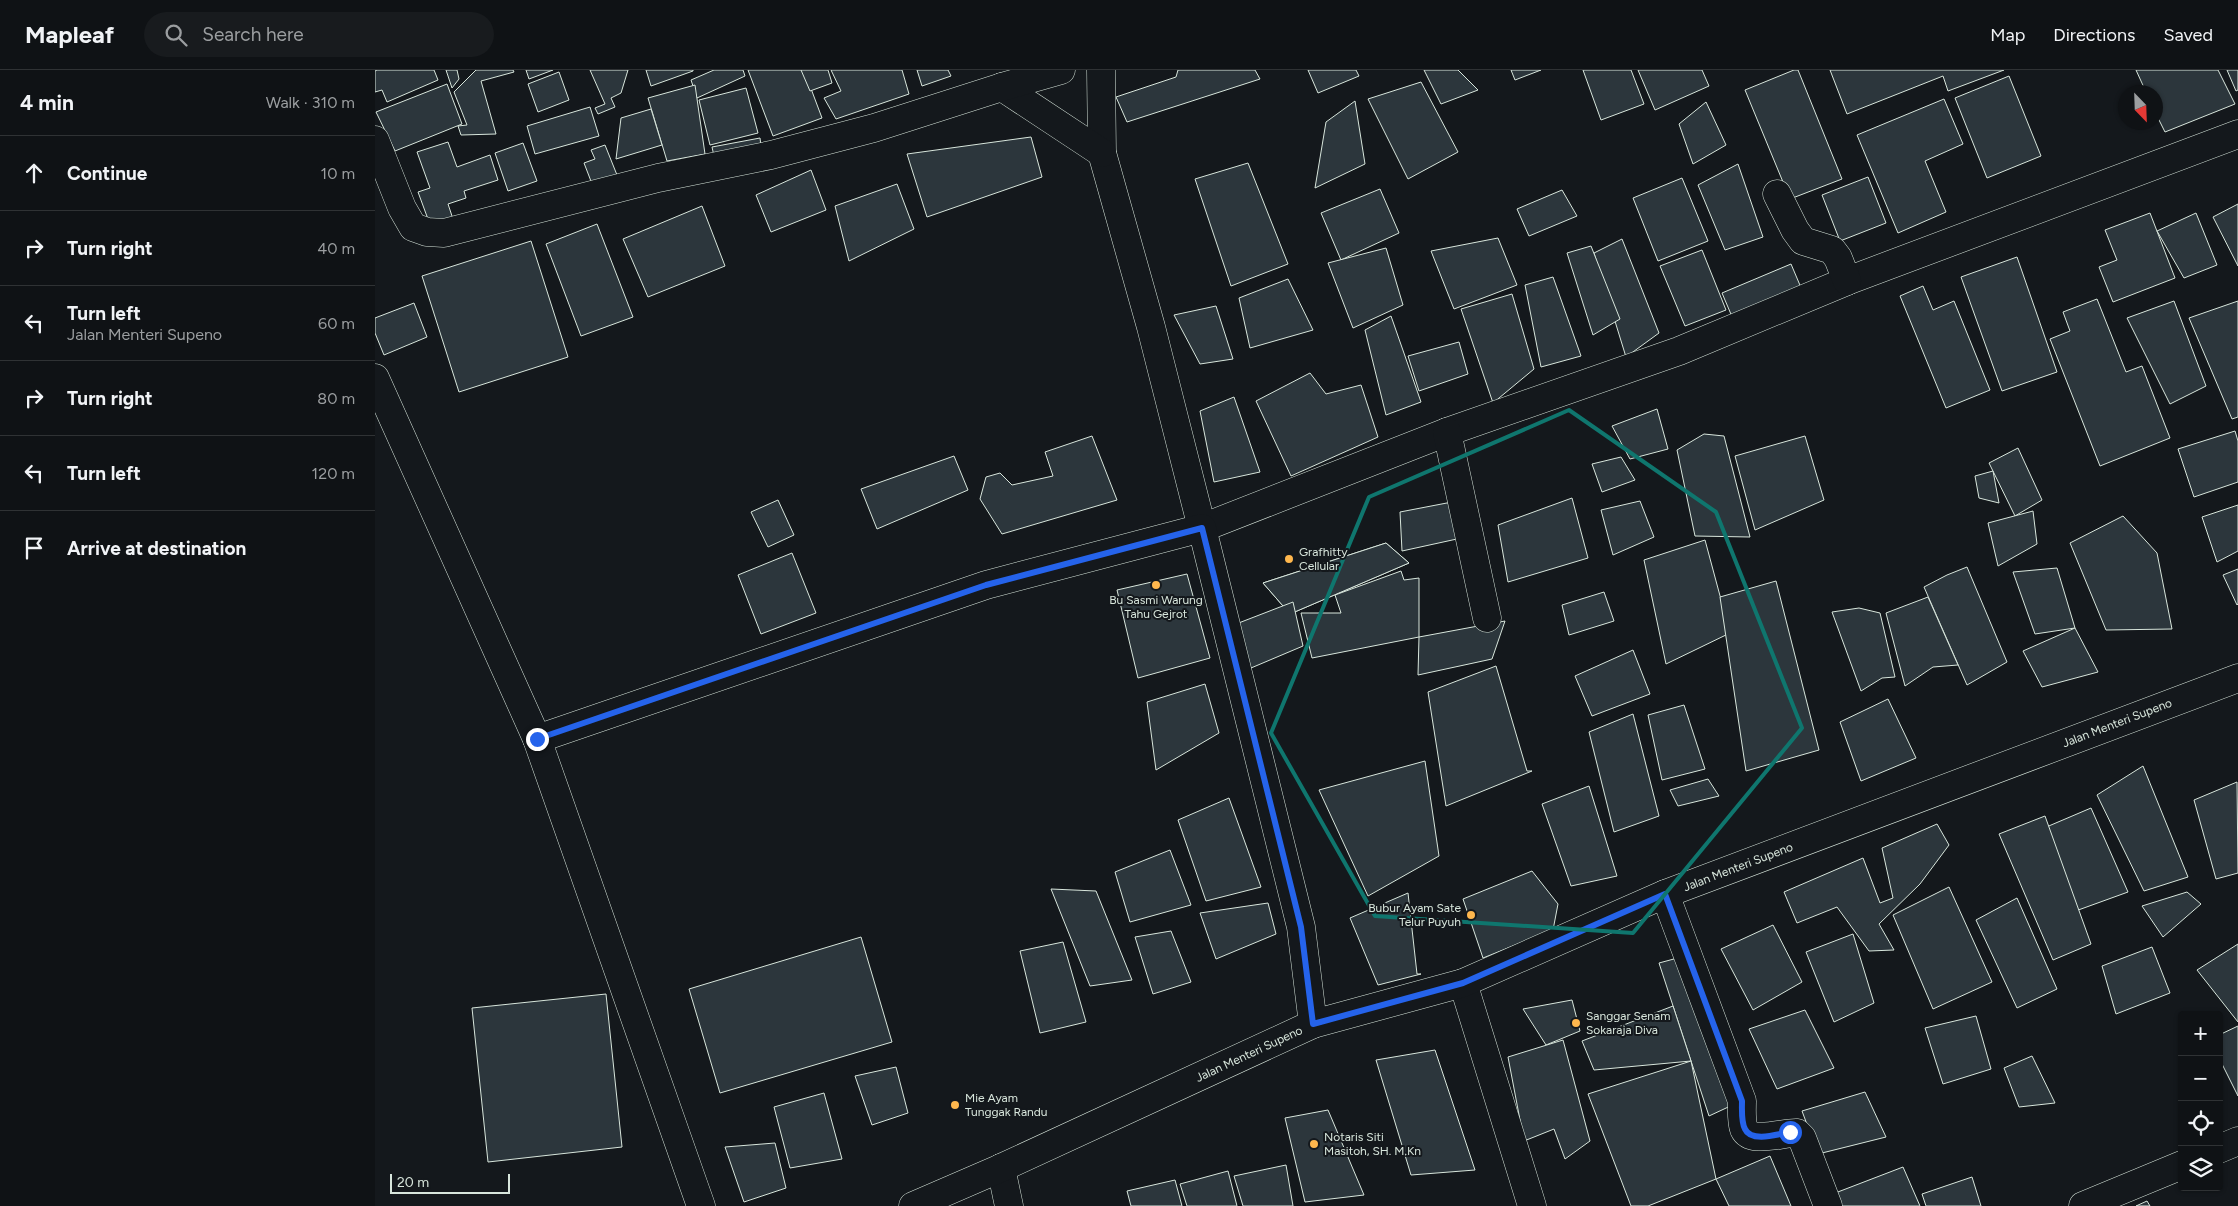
<!DOCTYPE html>
<meta charset="utf-8">
<style>
body{margin:0;font-family:Figtree,sans-serif;background:#181b1e;color:#f1f3f6}
.controls{position:absolute;right:15px;bottom:15px;display:grid;overflow:hidden;border-radius:5px;box-shadow:0 1px 4px #0004}
.controls button{width:45px;height:45px;display:grid;place-items:center;padding:0;border:0;border-bottom:1px solid #2f3234;background:#0f1215;color:#f1f3f6;font:25px sans-serif}
.compass{position:absolute;left:1743px;top:15px;width:45px;height:45px;border-radius:50%;background:#0f1215;box-shadow:0 1px 4px #0004;rotate:157deg}
.scale{position:absolute;left:15px;bottom:12px;width:120px;box-sizing:border-box;padding-left:5px;border:2px solid #d8e6dc;border-top:0;font-size:14px;line-height:18px;white-space:nowrap;color:#d8e6dc;-webkit-text-stroke:4px #14181c;paint-order:stroke}
.stop{position:absolute;width:15px;height:15px;margin:-11px;border:4px solid #2563eb;border-radius:50%;background:#fff}
.stop.end{background:#2563eb;border-color:#fff;box-shadow:0 1px 5px #0008}
.list{margin:0;padding:0;list-style:none}
h2{display:flex;justify-content:space-between;align-items:center;height:65px;margin:0;padding:0 20px;font-size:21px}
h2 small{font-size:16px;font-weight:400;color:#9b9ea0}
.list li{display:grid;grid-template-columns:32px 1fr auto;gap:15px;align-items:center;box-sizing:border-box;height:75px;padding:0 20px;border-top:1px solid #2f3234}
.list b{display:block;font-size:19px;white-space:nowrap}
.list p{margin:0;font-size:16px;white-space:nowrap;color:#9b9ea0}
.list em{font-size:16px;font-style:normal;color:#9b9ea0}
.icon{flex:none;width:28px;height:28px;fill:none;stroke:currentColor;stroke-width:2;stroke-linecap:round;stroke-linejoin:round}
.map{position:relative;flex:none;width:1863px;height:1136px;overflow:hidden}
header{display:flex;align-items:center;gap:30px;box-sizing:border-box;height:70px;padding:0 25px;background:#0f1215;border-bottom:1px solid #2f3234}
header strong{font-size:24px}
nav{display:flex;gap:28px;margin-inline-start:auto;font-size:18px}
.search{width:350px;height:45px;background:#181b1e;display:flex;align-items:center;gap:12px;box-sizing:border-box;padding:0 18px;border-radius:28px;color:#9b9ea0;font-size:19px}
main{display:flex}
aside{flex:1;background:#0f1215}
.map>svg:first-child{display:block}
.building{fill:#2c363c;stroke:#d8e6dc}
.lines{fill:none;stroke-linecap:round;stroke-linejoin:round}
.minor-casing{stroke:#d8e6dc;stroke-width:29}
.major-casing{stroke:#d8e6dc;stroke-width:29}
.minor{stroke:#14181c;stroke-width:28}
.major{stroke:#14181c;stroke-width:28}
.route{stroke:#2563eb;stroke-width:6}
.marked{fill:none;stroke:#0f766e;stroke-width:4;stroke-linejoin:round}
.poi-dot{fill:#ffb74d;stroke:#14181c;stroke-width:2}
.labels{text-anchor:middle;dominant-baseline:central;stroke-width:4;stroke-linejoin:round;paint-order:stroke}
.poi-label{font-size:12px;fill:#d8e6dc;stroke:#14181c;text-anchor:start}
.street-label{font-size:12px;fill:#d8e6dc;stroke:#14181c}
</style>
<header>
<strong>Mapleaf</strong>
<div class="search"><svg class="icon" aria-label="search" viewBox="0 0 24 24"><circle cx="10" cy="10" r="6"/><path d="M15 15l6 6"/></svg>Search here</div>
<nav><a>Map</a><a>Directions</a><a>Saved</a></nav>
</header>
<main>
<aside>
<h2>4 min<small>Walk · 310 m</small></h2>
<ul class="list">
<li><svg class="icon" aria-label="ahead" viewBox="0 0 24 24"><path d="M12 20V5M6 11l6-6 6 6"/></svg><div><b>Continue</b></div><em>10 m</em></li>
<li><svg class="icon" aria-label="right" viewBox="0 0 24 24"><path d="M7 20v-9h11M14 6l5 5-5 5"/></svg><div><b>Turn right</b></div><em>40 m</em></li>
<li><svg class="icon" aria-label="left" viewBox="0 0 24 24"><path d="M17 20v-9H6M10 6l-5 5 5 5"/></svg><div><b>Turn left</b><p>Jalan Menteri Supeno</p></div><em>60 m</em></li>
<li><svg class="icon" aria-label="right" viewBox="0 0 24 24"><path d="M7 20v-9h11M14 6l5 5-5 5"/></svg><div><b>Turn right</b></div><em>80 m</em></li>
<li><svg class="icon" aria-label="left" viewBox="0 0 24 24"><path d="M17 20v-9H6M10 6l-5 5 5 5"/></svg><div><b>Turn left</b></div><em>120 m</em></li>
<li><svg class="icon" aria-label="arrive" viewBox="0 0 24 24"><path d="M6 21V4h12l-3 4 3 4H6"/></svg><div><b>Arrive at destination</b></div></li>
</ul>
</aside>
<div class="map">
<svg width="1863" height="1136" viewBox="0 0 1863 1136">
<rect width="100%" height="100%" fill="#14181c"/>
<g class="building">
<polygon points="2,0 59,0 63,10 12,32 7,20 0,22 0,1"/>
<polygon points="71,0 82,0 84,9 77,18"/>
<polygon points="101,0 138,0 139,2 106,11 121,64 86,65 83,56 92,55 79,22"/>
<polygon points="151,0 178,0 154,9"/>
<polygon points="215,0 253,0 246,23 236,28 240,37 223,44 220,38 230,34"/>
<polygon points="271,0 318,0 318,1 276,16"/>
<polygon points="339,0 368,0 370,6 322,28 316,10"/>
<polygon points="373,0 429,0 447,48 398,66"/>
<polygon points="426,0 453,0 457,13 435,21"/>
<polygon points="456,0 527,0 534,24 461,49 449,28 466,21"/>
<polygon points="542,0 573,0 576,6 547,16"/>
<polygon points="803,0 880,0 885,9 752,52 741,27 801,7"/>
<polygon points="933,0 981,0 984,6 943,23"/>
<polygon points="1049,0 1083,0 1103,20 1066,34"/>
<polygon points="1136,0 1166,0 1140,10"/>
<polygon points="1208,0 1256,0 1269,34 1226,50"/>
<polygon points="1263,0 1327,0 1334,16 1280,40"/>
<polygon points="1419,0 1423,0 1467,109 1415,129 1370,20"/>
<polygon points="1455,0 1629,0 1573,21 1568,6 1472,44"/>
<polygon points="1761,0 1843,0 1860,34 1790,62 1780,42 1780,22 1771,22"/>
<polygon points="1852,0 1863,0 1863,20 1861,21"/>
<polygon points="184,2 194,30 163,42 153,14"/>
<polygon points="1634,6 1666,86 1612,108 1580,28"/>
<polygon points="1046,12 1083,82 1033,109 993,29"/>
<polygon points="72,14 87,54 20,81 1,42"/>
<polygon points="320,15 330,84 292,91 273,28"/>
<polygon points="371,18 383,63 335,75 324,30"/>
<polygon points="1569,29 1588,74 1550,91 1571,142 1523,163 1482,65"/>
<polygon points="980,31 990,94 940,118 951,52"/>
<polygon points="1331,32 1351,75 1318,94 1304,54"/>
<polygon points="215,37 224,66 160,84 152,56"/>
<polygon points="276,39 287,75 241,89 246,48"/>
<polygon points="656,67 667,107 552,147 532,84"/>
<polygon points="385,68 386,76 339,86 337,77"/>
<polygon points="73,72 82,97 115,85 123,110 89,121 91,128 73,134 79,152 57,160 43,122 55,118 42,82"/>
<polygon points="148,73 162,111 133,121 120,83"/>
<polygon points="230,75 244,110 219,119 209,93 220,89 216,80"/>
<polygon points="873,93 913,194 856,216 820,109"/>
<polygon points="1363,94 1388,167 1350,180 1323,115"/>
<polygon points="436,100 451,140 396,162 381,125"/>
<polygon points="1493,107 1511,153 1465,171 1447,125"/>
<polygon points="1307,108 1333,171 1283,191 1258,128"/>
<polygon points="522,114 539,159 474,191 460,136"/>
<polygon points="1005,119 1024,163 966,190 946,143"/>
<polygon points="1187,120 1202,146 1154,166 1142,139"/>
<polygon points="1863,134 1863,196 1838,147"/>
<polygon points="327,136 350,196 273,227 248,169"/>
<polygon points="1775,143 1800,208 1738,232 1724,197 1742,190 1730,160"/>
<polygon points="1821,143 1842,195 1809,208 1782,161"/>
<polygon points="222,154 258,247 206,266 171,174"/>
<polygon points="1123,168 1142,215 1079,239 1056,181"/>
<polygon points="1247,169 1284,263 1251,287 1219,183"/>
<polygon points="156,171 193,287 84,322 47,206"/>
<polygon points="1216,176 1245,249 1218,265 1192,183"/>
<polygon points="1011,178 1028,235 978,258 953,193"/>
<polygon points="1327,180 1351,240 1310,256 1285,196"/>
<polygon points="1642,187 1682,302 1627,321 1586,207"/>
<polygon points="1416,194 1427,220 1358,249 1347,223"/>
<polygon points="1178,207 1206,286 1166,297 1150,215"/>
<polygon points="913,209 938,260 875,278 864,228"/>
<polygon points="1548,216 1558,240 1579,231 1615,320 1571,338 1525,226"/>
<polygon points="1137,224 1159,299 1118,333 1086,239"/>
<polygon points="1722,229 1751,302 1767,296 1795,368 1725,396 1675,269 1695,261 1688,242"/>
<polygon points="1799,231 1831,316 1795,334 1752,248"/>
<polygon points="1863,231 1863,347 1857,349 1814,248"/>
<polygon points="39,233 52,267 9,285 0,263 0,248"/>
<polygon points="841,236 858,289 825,294 799,245"/>
<polygon points="1016,246 1046,332 1011,345 990,260"/>
<polygon points="1084,272 1093,304 1044,321 1033,286"/>
<polygon points="935,303 951,324 986,315 1003,367 916,406 881,331"/>
<polygon points="859,327 885,402 839,412 825,341"/>
<polygon points="1282,339 1293,379 1255,389 1237,356"/>
<polygon points="1860,361 1863,371 1863,412 1819,427 1803,379"/>
<polygon points="1329,364 1349,366 1375,467 1320,466 1302,380"/>
<polygon points="717,366 742,430 627,464 605,429 611,407 625,403 637,415 678,406 670,382"/>
<polygon points="1430,366 1449,430 1380,460 1360,386"/>
<polygon points="1643,378 1667,430 1640,446 1614,393"/>
<polygon points="579,386 593,420 502,459 486,419"/>
<polygon points="1246,387 1260,410 1227,422 1217,394"/>
<polygon points="1618,401 1624,433 1604,428 1600,406"/>
<polygon points="1197,428 1213,488 1133,512 1123,455"/>
<polygon points="403,430 419,465 393,477 376,442"/>
<polygon points="1265,431 1279,467 1238,485 1226,440"/>
<polygon points="1077,432 1091,467 1027,481 1025,442"/>
<polygon points="1863,435 1863,481 1842,492 1827,447"/>
<polygon points="1658,441 1662,474 1623,496 1613,453"/>
<polygon points="1748,446 1782,483 1797,559 1731,560 1695,473"/>
<polygon points="1330,470 1355,563 1291,594 1269,490"/>
<polygon points="1011,473 1034,493 915,544 888,513"/>
<polygon points="1011,473 1034,493 915,544 888,513"/>
<polygon points="417,483 441,543 386,564 363,505"/>
<polygon points="1592,497 1632,592 1592,615 1549,517 1572,505"/>
<polygon points="1682,498 1700,558 1660,564 1638,502"/>
<polygon points="1863,499 1863,534 1862,535 1848,505"/>
<polygon points="1026,501 1029,510 1044,508 1044,567 937,588 926,543 966,543 960,525"/>
<polygon points="812,504 835,588 763,608 742,520"/>
<polygon points="1401,511 1444,680 1371,701 1345,527"/>
<polygon points="1229,522 1239,551 1194,565 1187,535"/>
<polygon points="1553,527 1583,595 1558,597 1530,616 1511,543"/>
<polygon points="918,532 928,576 876,598 861,554"/>
<polygon points="1484,538 1505,543 1520,607 1507,608 1486,621 1457,542"/>
<polygon points="1130,551 1117,589 1043,605 1044,567"/>
<polygon points="1700,558 1723,602 1667,617 1648,581"/>
<polygon points="1258,580 1275,624 1217,646 1200,606"/>
<polygon points="1121,596 1152,701 1157,701 1071,736 1053,622"/>
<polygon points="830,614 844,663 781,700 772,632"/>
<polygon points="1513,629 1541,688 1486,711 1465,652"/>
<polygon points="1309,635 1330,699 1287,710 1273,645"/>
<polygon points="1258,644 1284,746 1239,762 1214,662"/>
<polygon points="1050,691 1064,786 993,826 944,720"/>
<polygon points="1768,696 1813,807 1769,821 1722,725"/>
<polygon points="1333,709 1344,726 1303,736 1295,720"/>
<polygon points="1862,712 1863,803 1841,809 1819,730"/>
<polygon points="1214,716 1242,806 1196,816 1167,734"/>
<polygon points="854,728 886,817 831,831 803,750"/>
<polygon points="1716,738 1753,822 1695,843 1662,761"/>
<polygon points="1670,746 1716,874 1678,890 1624,764"/>
<polygon points="1562,754 1574,775 1545,814 1504,854 1519,880 1494,881 1462,837 1422,853 1409,822 1488,788 1505,833 1518,828 1507,778"/>
<polygon points="795,780 816,835 755,852 740,802"/>
<polygon points="1157,801 1183,834 1178,860 1108,888 1088,829"/>
<polygon points="1574,817 1617,912 1558,939 1518,845"/>
<polygon points="676,819 721,821 757,910 715,916"/>
<polygon points="1812,822 1826,834 1788,867 1767,836"/>
<polygon points="1033,823 1042,904 1046,904 1003,915 975,848"/>
<polygon points="1642,828 1682,919 1642,938 1601,850"/>
<polygon points="893,833 901,864 841,889 825,843"/>
<polygon points="1398,855 1427,912 1378,940 1346,879"/>
<polygon points="796,861 816,912 778,924 760,867"/>
<polygon points="1478,864 1499,933 1459,952 1431,882"/>
<polygon points="486,867 517,972 345,1023 314,919"/>
<polygon points="688,872 711,952 665,963 645,881"/>
<polygon points="1863,874 1863,952 1822,900"/>
<polygon points="1777,877 1795,923 1741,944 1727,896"/>
<polygon points="1310,886 1364,1032 1334,1046 1284,893"/>
<polygon points="231,924 247,1077 113,1092 97,938"/>
<polygon points="1197,930 1205,961 1171,975 1148,939"/>
<polygon points="1298,936 1316,991 1219,1000 1207,971"/>
<polygon points="1430,940 1459,998 1402,1019 1374,959"/>
<polygon points="1601,946 1616,999 1568,1014 1550,958"/>
<polygon points="1863,956 1863,1026 1844,988 1844,965"/>
<polygon points="1188,970 1215,1071 1190,1089 1179,1059 1149,1071 1133,987"/>
<polygon points="1060,980 1100,1100 1036,1105 1001,990"/>
<polygon points="1657,986 1680,1033 1644,1037 1629,998"/>
<polygon points="1316,991 1341,1109 1273,1136 1256,1136 1213,1024"/>
<polygon points="521,997 533,1043 497,1055 480,1006"/>
<polygon points="1490,1022 1511,1067 1443,1084 1427,1041"/>
<polygon points="449,1023 467,1089 415,1098 399,1037"/>
<polygon points="953,1040 989,1125 930,1132 910,1048"/>
<polygon points="400,1073 411,1118 369,1132 350,1077"/>
<polygon points="1395,1086 1416,1136 1354,1136 1341,1109"/>
<polygon points="911,1095 918,1136 868,1136 859,1106"/>
<polygon points="1528,1097 1545,1136 1460,1136 1455,1125"/>
<polygon points="853,1101 862,1136 812,1136 805,1114"/>
<polygon points="1597,1107 1606,1136 1551,1136 1547,1124"/>
<polygon points="800,1110 807,1136 756,1136 752,1121"/>
<polygon points="1772,1131 1775,1136 1761,1136"/>
</g>
<g class="lines">
<g class="minor-casing">
<g id="minor">
<polyline points="726,0 727,83 776,257 827,458 1072,362 1304,281 1472,211 1863,64"/>
<polyline points="627,17 727,83"/>
<polyline points="0,70 27,138 38,157 52,162 69,163 283,108 396,85 499,58 627,17 686,0"/>
<polyline points="1402,124 1420,160 1428,171 1457,180 1463,188 1472,211"/>
<polyline points="0,308 162,669"/>
<polyline points="1072,362 1112,548"/>
<path d="M1290 824 1367 1031C1367 1039 1366 1051 1369 1059 1376 1074 1409 1062 1422 1063L1427 1068 1453 1136"/>
<polyline points="1088,913 1157,1136"/>
<polyline points="1844,1079 1863,1071"/>
<polyline points="626,1098 634,1136"/>
<polyline points="326,1136 162,669 611,515 827,458 926,857 938,954"/>
<polyline points="1708,1136 1807,1095"/>
</g>
</g>
<g class="major-casing">
<polyline id="major" points="538,1136 626,1098 938,954 1088,913 1290,824 1863,608"/>
</g>
<use href="#minor" class="minor"/>
<use href="#major" class="major"/>
</g>
<g class="lines">
<path class="route" d="M162 669 611 515 827 458 926 857 938 954 1088 913 1290 824 1367 1031C1367 1039 1366 1052 1370 1059 1376 1073 1404 1064 1415 1062"/>
</g>
<path class="marked" d="M1194 340 1341 442 1427 658 1258 863 1000 846 896 663 994 427Z"/>
<g class="poi-dot">
<circle cx="914" cy="489" r="5"/>
<circle cx="781" cy="515" r="5"/>
<circle cx="1096" cy="845" r="5"/>
<circle cx="1201" cy="953" r="5"/>
<circle cx="580" cy="1035" r="5"/>
<circle cx="939" cy="1074" r="5"/>
</g>
<g class="labels">
<g class="poi-label">
<text x="924" y="482">Grafhitty<tspan x="924" dy="14">Cellular</tspan></text>
<text x="781" y="530" text-anchor="middle">Bu Sasmi Warung<tspan x="781" dy="14">Tahu Gejrot</tspan></text>
<text x="1086" y="838" text-anchor="end">Bubur Ayam Sate<tspan x="1086" dy="14">Telur Puyuh</tspan></text>
<text x="1211" y="946">Sanggar Senam<tspan x="1211" dy="14">Sokaraja Diva</tspan></text>
<text x="590" y="1028">Mie Ayam<tspan x="590" dy="14">Tunggak Randu</tspan></text>
<text x="949" y="1067">Notaris Siti<tspan x="949" dy="14">Masitoh, SH. M.Kn</tspan></text>
</g>
<g class="street-label">
<text transform="translate(1742 653) rotate(-21)">Jalan Menteri Supeno</text>
<text transform="translate(1363 797) rotate(-21)">Jalan Menteri Supeno</text>
<text transform="translate(874 984) rotate(-25)">Jalan Menteri Supeno</text>
</g>
</g>
</svg>
<div class="controls">
<button>+</button>
<button>−</button>
<button><svg class="icon" aria-label="locate" viewBox="0 0 24 24"><circle cx="12" cy="12" r="6"/><path d="M12 2v4M12 18v4M2 12h4M18 12h4"/></svg></button>
<button><svg class="icon" aria-label="layers" viewBox="0 0 24 24"><path d="M12 4l9 5-9 5-9-5zM3 14l9 5 9-5"/></svg></button>
</div>
<svg class="compass" viewBox="-18 -18 36 36"><path d="M0-13l5 13h-10z" fill="#e53935"/><path d="M0 13l5-13h-10z" fill="#9b9ea0"/></svg>
<div class="scale">20 m</div>
<div class="stop" style="left:1415px;top:1062px"></div>
<div class="stop end" style="left:162px;top:669px"></div>
</div>
</main>
